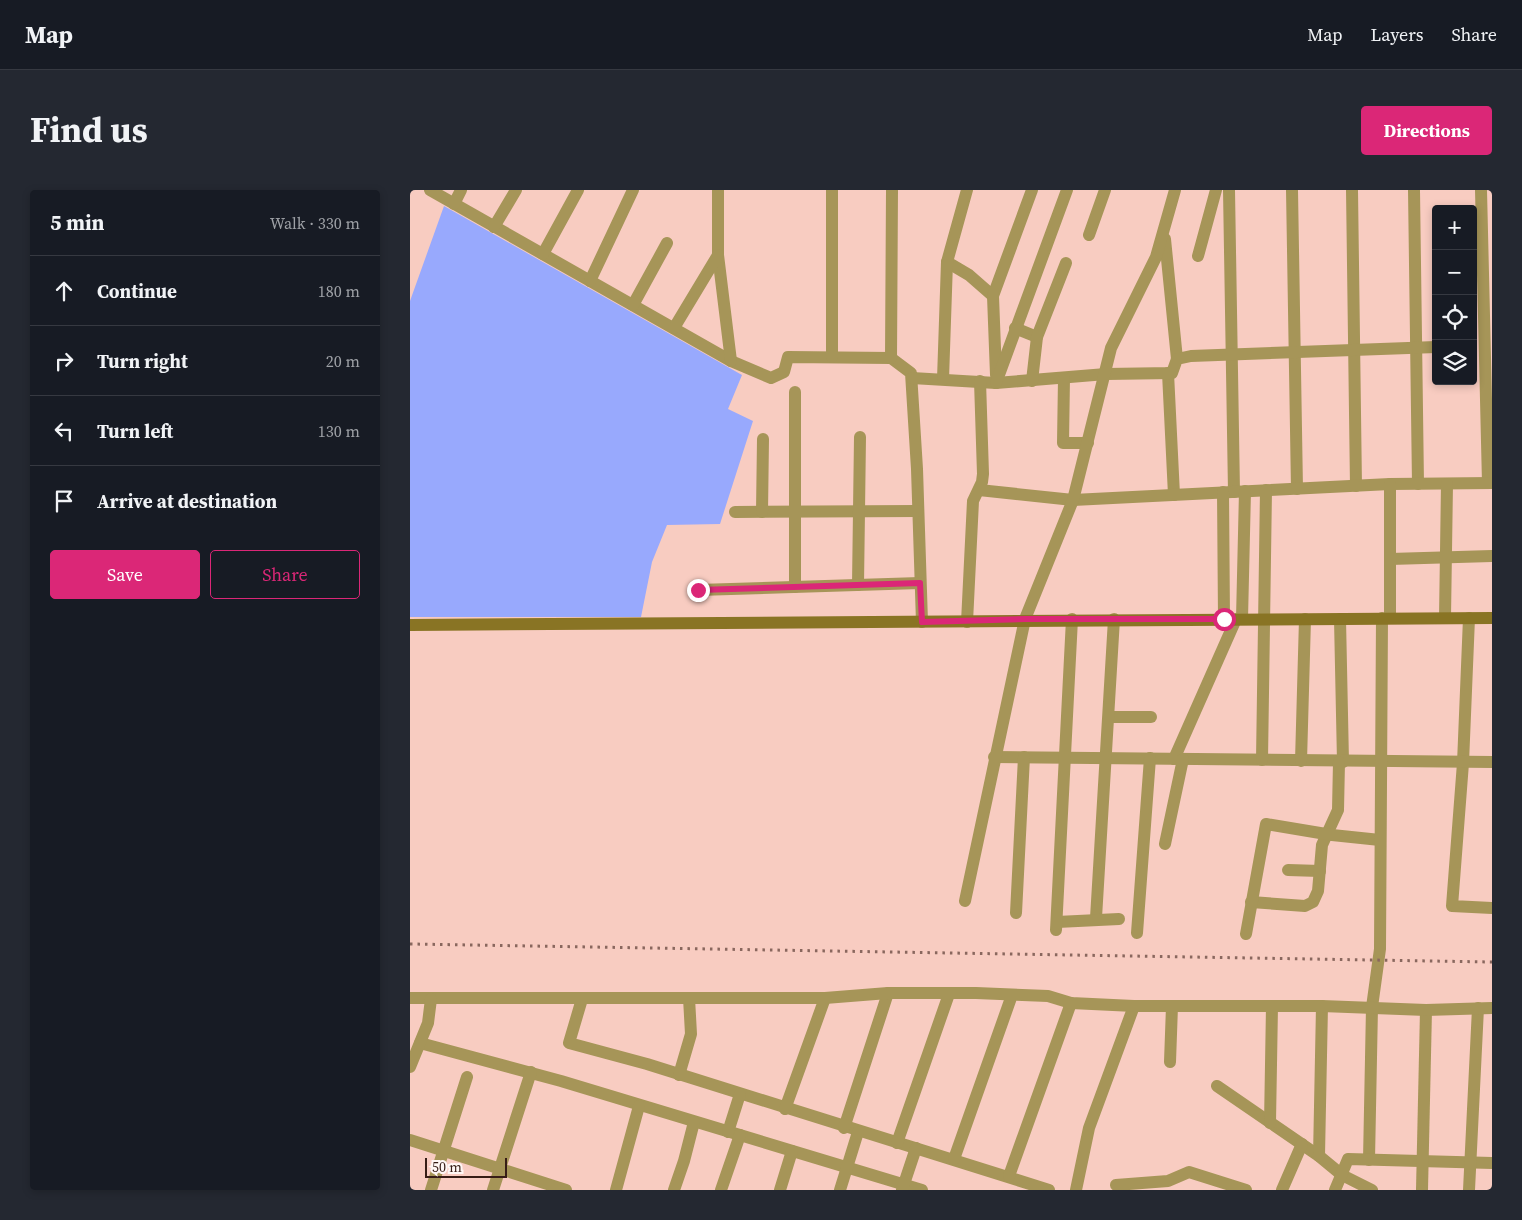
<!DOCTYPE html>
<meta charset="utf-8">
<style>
body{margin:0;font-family:"Source Serif 4",serif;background:#242831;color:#f1f3f6}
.controls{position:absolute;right:15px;top:15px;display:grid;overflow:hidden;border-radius:5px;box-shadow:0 2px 8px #0003}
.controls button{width:45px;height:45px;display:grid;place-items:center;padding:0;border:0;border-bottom:1px solid #363941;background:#171b24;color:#f1f3f6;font:25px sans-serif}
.scale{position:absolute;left:15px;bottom:12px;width:82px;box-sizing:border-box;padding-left:5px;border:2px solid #371d16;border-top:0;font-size:14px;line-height:18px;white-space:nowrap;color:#371d16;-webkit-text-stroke:4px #fff7f5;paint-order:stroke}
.stop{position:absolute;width:15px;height:15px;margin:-11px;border:4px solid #db2777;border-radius:50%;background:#fff}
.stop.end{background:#db2777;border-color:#fff;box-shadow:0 1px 5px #0008}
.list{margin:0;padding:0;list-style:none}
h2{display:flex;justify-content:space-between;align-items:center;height:65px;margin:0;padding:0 20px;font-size:21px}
h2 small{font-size:16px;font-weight:400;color:#9ea1a6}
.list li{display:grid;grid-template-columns:32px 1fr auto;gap:15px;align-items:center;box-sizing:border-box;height:70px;padding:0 20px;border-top:1px solid #363941}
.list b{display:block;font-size:19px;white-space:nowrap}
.list em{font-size:16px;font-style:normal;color:#9ea1a6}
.actions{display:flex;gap:10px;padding:15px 20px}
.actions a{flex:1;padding:11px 0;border:1px solid #db2777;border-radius:5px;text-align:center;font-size:18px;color:#db2777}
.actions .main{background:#db2777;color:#fff}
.icon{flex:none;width:28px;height:28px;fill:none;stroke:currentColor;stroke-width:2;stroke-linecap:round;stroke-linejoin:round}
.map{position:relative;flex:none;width:1082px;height:1000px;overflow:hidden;border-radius:5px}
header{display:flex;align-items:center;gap:30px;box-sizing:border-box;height:70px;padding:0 25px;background:#171b24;border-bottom:1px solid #363941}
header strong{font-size:24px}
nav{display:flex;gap:28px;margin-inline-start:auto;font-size:18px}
.intro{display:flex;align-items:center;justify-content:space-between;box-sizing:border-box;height:120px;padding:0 30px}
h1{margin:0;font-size:35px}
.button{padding:12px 22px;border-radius:5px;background:#db2777;color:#fff;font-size:18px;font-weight:700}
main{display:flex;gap:30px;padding:0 30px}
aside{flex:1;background:#171b24;border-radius:5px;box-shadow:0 2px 8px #0003}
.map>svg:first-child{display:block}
.green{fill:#98a9fd}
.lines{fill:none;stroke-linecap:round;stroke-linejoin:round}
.minor{stroke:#a69558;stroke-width:12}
.tertiary{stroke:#a69558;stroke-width:12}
.secondary{stroke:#897424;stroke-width:12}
.rail{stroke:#89675e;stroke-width:3;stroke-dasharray:2.5 5;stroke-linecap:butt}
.route{stroke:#db2777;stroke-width:6}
</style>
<header>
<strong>Map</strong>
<nav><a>Map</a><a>Layers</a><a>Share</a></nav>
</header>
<div class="intro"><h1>Find us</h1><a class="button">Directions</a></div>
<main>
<aside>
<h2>5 min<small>Walk · 330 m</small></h2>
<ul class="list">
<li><svg class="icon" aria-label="ahead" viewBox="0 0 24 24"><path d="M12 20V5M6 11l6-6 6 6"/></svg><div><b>Continue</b></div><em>180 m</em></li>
<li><svg class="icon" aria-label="right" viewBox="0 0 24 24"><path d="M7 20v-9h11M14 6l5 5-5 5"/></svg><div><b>Turn right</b></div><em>20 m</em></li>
<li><svg class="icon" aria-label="left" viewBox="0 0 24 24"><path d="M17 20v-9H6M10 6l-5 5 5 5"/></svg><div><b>Turn left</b></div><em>130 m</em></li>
<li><svg class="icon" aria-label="arrive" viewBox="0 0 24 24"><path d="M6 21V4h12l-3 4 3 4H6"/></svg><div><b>Arrive at destination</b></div></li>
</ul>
<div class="actions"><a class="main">Save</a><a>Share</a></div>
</aside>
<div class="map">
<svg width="1082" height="1000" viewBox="0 0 1082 1000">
<rect width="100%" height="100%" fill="#f8ccc1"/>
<polygon class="green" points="34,16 332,185 318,219 343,231 310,334 257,335 242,372 231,427 0,427 0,111"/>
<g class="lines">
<g class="minor">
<polyline points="20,0 321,171 361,188 374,182 378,167 481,168 501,183 507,279 512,432"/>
<polyline points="308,0 308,65 321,171"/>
<polyline points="422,0 422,167"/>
<polyline points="819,0 824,302"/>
<polyline points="882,0 887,299"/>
<polyline points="942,0 946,296"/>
<polyline points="1004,0 1008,294"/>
<polyline points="1071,0 1078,293"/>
<polyline points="44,14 51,0"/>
<polyline points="84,37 106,0"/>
<polyline points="679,45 695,0"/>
<polyline points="755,49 767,169"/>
<polyline points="133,64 168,0"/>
<polyline points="788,66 806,0"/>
<polyline points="537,72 559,85 583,106"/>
<polyline points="180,91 223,0"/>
<polyline points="223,115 257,53"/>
<polyline points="264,138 308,65"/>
<polyline points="605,138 627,147"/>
<polyline points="481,168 482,0"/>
<polyline points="758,183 764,305"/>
<polyline points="586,185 583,106 622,0"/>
<polyline points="502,188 586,193 696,184 762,183 767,169 781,166 1026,157"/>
<polyline points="654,188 653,253 678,253"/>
<polyline points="533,189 537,72 557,0"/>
<polyline points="622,191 627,147 656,73"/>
<polyline points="586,193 657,0"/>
<polyline points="569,300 663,310 980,294 1082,293"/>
<polyline points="813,302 814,429"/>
<polyline points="325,322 508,321"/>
<polyline points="352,322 353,249"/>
<polyline points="980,369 1082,366"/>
<polyline points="448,395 450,247"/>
<polyline points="385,397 385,202"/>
<polyline points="288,400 510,393"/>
<polyline points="980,428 980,294"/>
<polyline points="1035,428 1037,294"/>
<polyline points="1059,428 1053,573 1042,716 1082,718"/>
<polyline points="832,429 835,301"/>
<polyline points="930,429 933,572"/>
<polyline points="557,432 563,311 572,292 573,284 570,191"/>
<polyline points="699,527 741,527"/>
<polyline points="584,567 1082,572"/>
<polyline points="764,569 826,429"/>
<polyline points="852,570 856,300"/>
<polyline points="891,571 895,429"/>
<polyline points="755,654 773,569"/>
<polyline points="878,680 910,681"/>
<polyline points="555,711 615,429 663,310 701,158 746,67 765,0"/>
<polyline points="841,712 895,716 903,712 908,701 912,655 928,620 929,572"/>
<polyline points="606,723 614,567"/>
<polyline points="686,728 704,429"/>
<polyline points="647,732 709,729"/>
<polyline points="646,740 662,429"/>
<polyline points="727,743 740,568"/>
<polyline points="836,744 856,634 922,645 970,650"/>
<polyline points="172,809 159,853 237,874 639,1000"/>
<polyline points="10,853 151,891 512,1000"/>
<polyline points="760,872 762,816"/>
<polyline points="269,885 281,844 279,808"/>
<polyline points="807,896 909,966 932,985 962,1000"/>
<polyline points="375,919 415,808"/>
<polyline points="860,933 862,816"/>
<polyline points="434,938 478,803"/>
<polyline points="318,942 330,904"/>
<polyline points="0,950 156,1000"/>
<polyline points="487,953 539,804"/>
<polyline points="909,966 912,816"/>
<polyline points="544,969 602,805"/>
<polyline points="959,970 962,817 970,759 972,428"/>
<polyline points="599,986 661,813"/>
<polyline points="706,995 758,991 779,982 836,1000"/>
<polyline points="21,1000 57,887"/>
<polyline points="83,1000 121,882"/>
<polyline points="206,1000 229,916"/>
<polyline points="264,1000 274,971 284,932"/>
<polyline points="311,1000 330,945"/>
<polyline points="370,1000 382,961"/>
<polyline points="430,1000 448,942"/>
<polyline points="492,1000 506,958"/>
<polyline points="666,1000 679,938 724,816"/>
<polyline points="872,1000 892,954"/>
<polyline points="925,1000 938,969 1082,973"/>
<polyline points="1012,1000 1016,820"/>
<polyline points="1059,1000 1068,818"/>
</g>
<g class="tertiary">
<polyline points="0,808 415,808 478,803 566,803 638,806 661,813 724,816 912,816 1016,820 1082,818"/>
<polyline points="0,877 18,833 21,809"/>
</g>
<polyline class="secondary" points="0,435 1082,428"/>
<polyline class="rail" points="0,754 1082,772"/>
</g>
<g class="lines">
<polyline class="route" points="288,400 510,393 512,432 615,429 814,429"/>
</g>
</svg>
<div class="controls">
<button>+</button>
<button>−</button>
<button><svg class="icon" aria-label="locate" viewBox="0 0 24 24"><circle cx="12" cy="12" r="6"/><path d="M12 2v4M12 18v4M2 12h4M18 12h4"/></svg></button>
<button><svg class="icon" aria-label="layers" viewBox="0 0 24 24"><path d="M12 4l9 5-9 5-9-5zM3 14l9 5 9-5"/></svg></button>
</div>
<div class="scale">50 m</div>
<div class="stop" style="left:814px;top:429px"></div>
<div class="stop end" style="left:288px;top:400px"></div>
</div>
</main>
